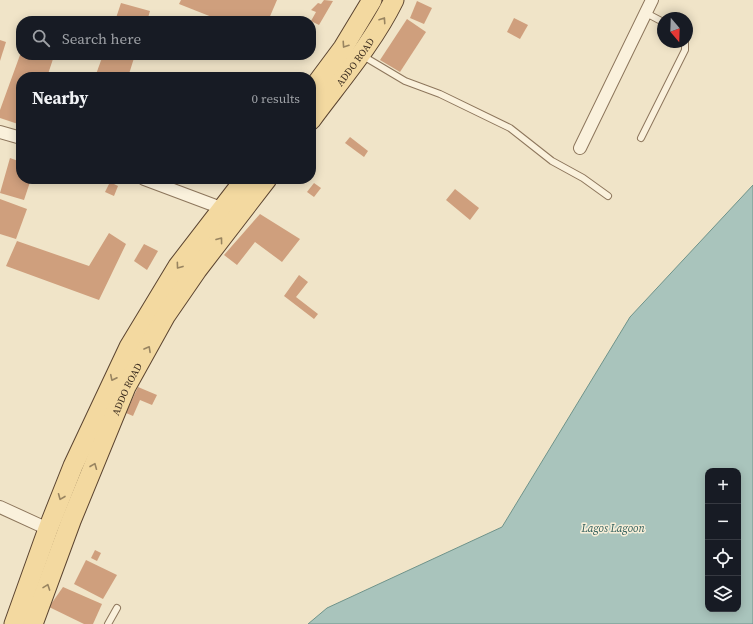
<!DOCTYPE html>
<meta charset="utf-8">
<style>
body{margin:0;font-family:"Source Serif 4",serif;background:#20242c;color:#f1f3f6}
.controls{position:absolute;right:12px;bottom:12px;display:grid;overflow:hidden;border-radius:8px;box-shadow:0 2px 10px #0003}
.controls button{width:36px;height:36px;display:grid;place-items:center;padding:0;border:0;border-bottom:1px solid #363941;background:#171b24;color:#f1f3f6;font:20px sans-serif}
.compass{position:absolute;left:657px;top:12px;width:36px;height:36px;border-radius:50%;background:#171b24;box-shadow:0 2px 10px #0003;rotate:161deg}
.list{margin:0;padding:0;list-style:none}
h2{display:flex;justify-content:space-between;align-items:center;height:52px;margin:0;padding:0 16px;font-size:17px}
h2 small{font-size:13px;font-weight:400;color:#9ea1a6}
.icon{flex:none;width:22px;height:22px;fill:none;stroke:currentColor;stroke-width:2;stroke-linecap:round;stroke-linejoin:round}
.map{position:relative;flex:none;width:753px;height:624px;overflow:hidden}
.search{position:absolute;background:#171b24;box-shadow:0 2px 10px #0003;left:16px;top:16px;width:300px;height:44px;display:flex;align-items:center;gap:10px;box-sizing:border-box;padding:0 14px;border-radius:16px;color:#9ea1a6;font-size:15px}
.panel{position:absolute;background:#171b24;box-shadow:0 2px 10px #0003;left:16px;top:72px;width:300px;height:112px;border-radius:16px}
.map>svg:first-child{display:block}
.water{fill:#a9c4bc;stroke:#6f938a;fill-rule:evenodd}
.building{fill:#cf9f7d}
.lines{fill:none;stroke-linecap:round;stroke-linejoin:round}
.lane-casing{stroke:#8d765c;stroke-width:8}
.street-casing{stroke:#8d765c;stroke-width:14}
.primary-casing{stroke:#5b4430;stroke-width:21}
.lane{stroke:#faf1dc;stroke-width:6}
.street{stroke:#faf1dc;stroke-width:12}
.primary{stroke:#f3d9a0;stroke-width:19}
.oneway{stroke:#988460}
.labels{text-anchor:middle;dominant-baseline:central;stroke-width:3;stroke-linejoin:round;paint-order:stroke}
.street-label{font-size:10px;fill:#3d2e20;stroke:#f7eed8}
.water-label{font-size:11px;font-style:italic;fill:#2f5d5a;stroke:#f7eed8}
</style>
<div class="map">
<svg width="753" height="624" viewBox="0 0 753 624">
<rect width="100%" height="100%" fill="#f0e4c8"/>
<path class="water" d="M753 185V624H308L327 608 502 527 630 317ZM708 471H738V609H708Z"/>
<g class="building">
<polygon points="181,0 277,0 268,21 222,21 179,4"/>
<polygon points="324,0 333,1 319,25 311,21 316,12 311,10 318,3 321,4"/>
<polygon points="417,1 432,8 424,24 410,18"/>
<polygon points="121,3 150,11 147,21 115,21"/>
<polygon points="514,18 528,25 520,39 507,32"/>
<polygon points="407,19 426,32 400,72 380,60"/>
<polygon points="0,40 6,42 0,61"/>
<polygon points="20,55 41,55 53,59 47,77 21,77 21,125 0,118 0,110"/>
<polygon points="103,55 135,55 128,77 95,77"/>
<polygon points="350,137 368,151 364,157 345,143"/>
<polygon points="10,158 21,162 21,179 31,179 24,200 0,193"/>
<polygon points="71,179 79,179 77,184 70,182"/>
<polygon points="81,179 90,179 88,184 80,181"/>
<polygon points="110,182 118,186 114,196 105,192"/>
<polygon points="314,183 321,188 314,197 307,192"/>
<polygon points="455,189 479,208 470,220 446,200"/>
<polygon points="0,199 27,209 16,239 0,234"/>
<polygon points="260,214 300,239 282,262 255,242 237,265 224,255"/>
<polygon points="109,233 126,244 99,300 6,266 17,241 89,266"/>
<polygon points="144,244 158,251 147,270 134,261"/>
<polygon points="299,275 308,282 296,297 318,314 314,319 284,296"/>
<polygon points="138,387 157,395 152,405 140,400 133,416 126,413"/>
<polygon points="95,550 101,553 97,561 91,558"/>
<polygon points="86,560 117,575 103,599 74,584"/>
<polygon points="63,587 102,604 93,624 84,624 49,607"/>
</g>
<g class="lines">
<g class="lane-casing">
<g id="lane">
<polyline points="646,13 663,22"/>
<polyline points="363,56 405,81 440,94 510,128 552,161 583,178 608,196"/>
<polyline points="641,138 685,50 685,42"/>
<polyline points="108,624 117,608"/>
</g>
</g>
<g class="street-casing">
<g id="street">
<polyline points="0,132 21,138"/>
<polyline points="580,148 652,0"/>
<polyline points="144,179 224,209"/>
<polyline points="0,507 48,529"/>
</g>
</g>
<g class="primary-casing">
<g id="primary">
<polyline points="311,91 343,48 372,0"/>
<path id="s1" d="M311 120C339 82 373 43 394 0"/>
<polyline points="14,624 48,529 73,466 129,347 178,266 245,179"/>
<path id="s2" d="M33 624 71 521 126 387 166 315 197 270 267 179"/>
</g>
</g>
<use href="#lane" class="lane"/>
<use href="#street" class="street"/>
<use href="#primary" class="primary"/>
</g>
<defs><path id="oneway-chevron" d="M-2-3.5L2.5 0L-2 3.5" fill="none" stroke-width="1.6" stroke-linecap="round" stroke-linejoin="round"/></defs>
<g class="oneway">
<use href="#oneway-chevron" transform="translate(383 20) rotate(-56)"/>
<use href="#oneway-chevron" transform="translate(345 45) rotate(124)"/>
<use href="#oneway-chevron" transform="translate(220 240) rotate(-53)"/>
<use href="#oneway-chevron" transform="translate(179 266) rotate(126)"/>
<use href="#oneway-chevron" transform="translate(148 349) rotate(-61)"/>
<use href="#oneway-chevron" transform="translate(113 378) rotate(116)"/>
<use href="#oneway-chevron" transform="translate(94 466) rotate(-68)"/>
<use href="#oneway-chevron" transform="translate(61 497) rotate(112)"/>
<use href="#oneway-chevron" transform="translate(47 587) rotate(-70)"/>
</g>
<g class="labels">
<g class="street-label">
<text stroke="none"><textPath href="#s1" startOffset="73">ADDO ROAD</textPath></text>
<text stroke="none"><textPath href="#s2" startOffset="253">ADDO ROAD</textPath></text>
</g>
<g class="water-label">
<text x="613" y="528">Lagos Lagoon</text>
</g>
</g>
</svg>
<div class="controls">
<button>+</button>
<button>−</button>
<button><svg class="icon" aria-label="locate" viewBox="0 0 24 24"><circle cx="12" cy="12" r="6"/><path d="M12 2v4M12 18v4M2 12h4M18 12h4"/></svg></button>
<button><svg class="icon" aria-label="layers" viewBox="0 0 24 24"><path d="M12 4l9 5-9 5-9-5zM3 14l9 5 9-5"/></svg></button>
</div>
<svg class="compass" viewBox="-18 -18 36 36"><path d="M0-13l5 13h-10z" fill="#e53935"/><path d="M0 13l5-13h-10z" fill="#9ea1a6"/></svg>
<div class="search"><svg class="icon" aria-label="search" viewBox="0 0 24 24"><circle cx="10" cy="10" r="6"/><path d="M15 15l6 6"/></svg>Search here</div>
<section class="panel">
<h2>Nearby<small>0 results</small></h2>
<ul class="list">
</ul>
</section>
</div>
